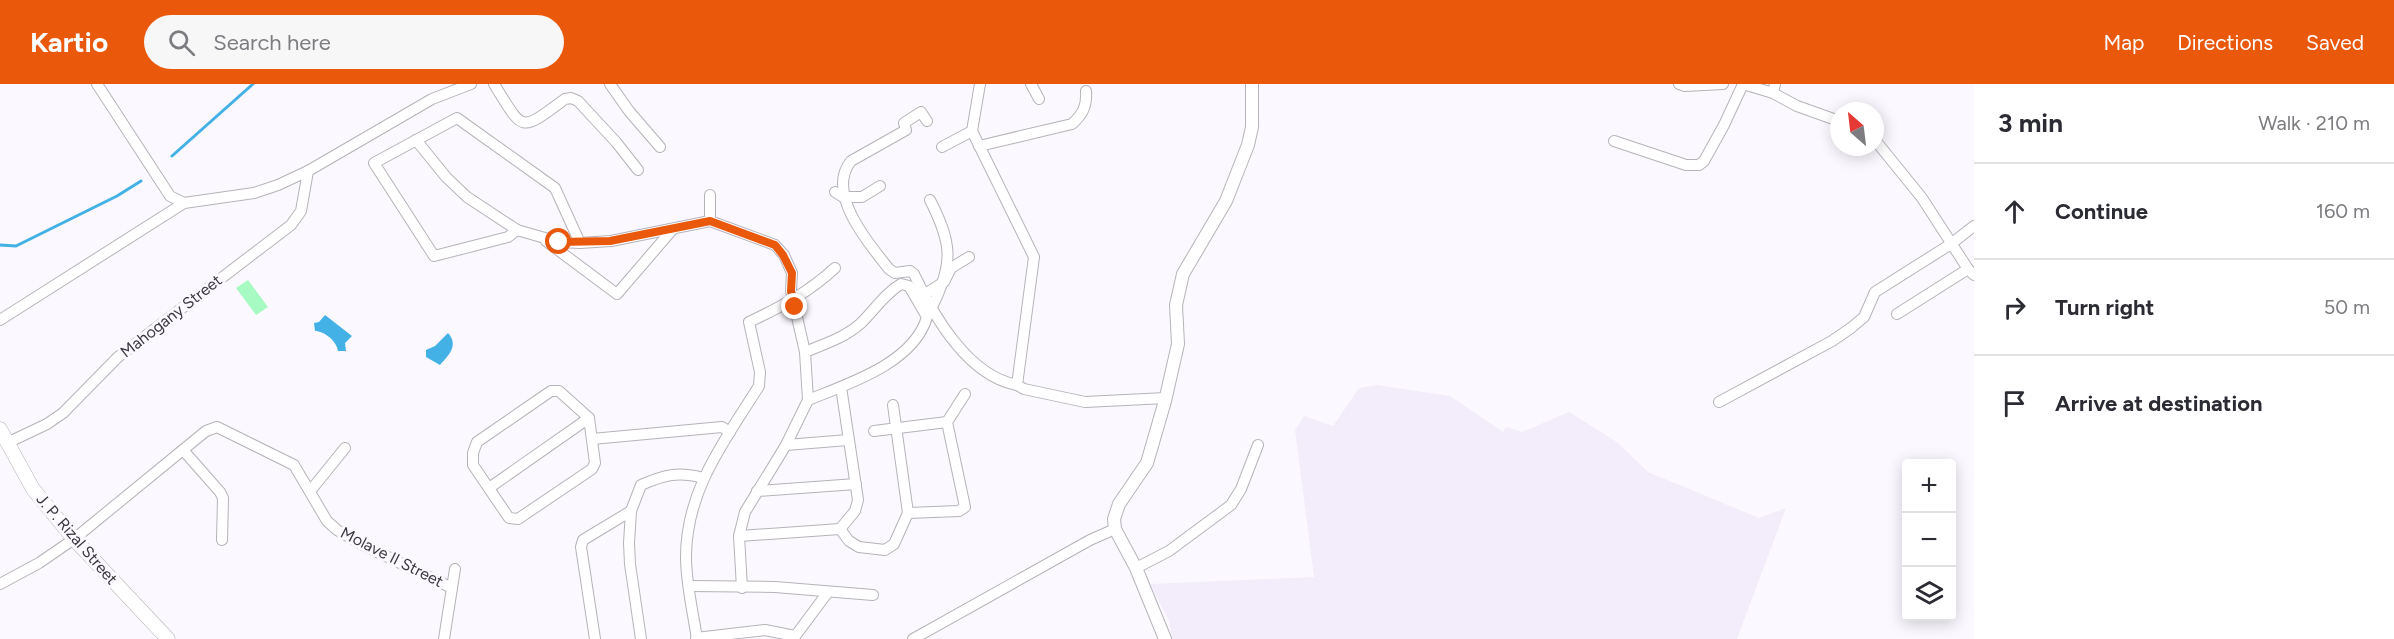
<!DOCTYPE html>
<meta charset="utf-8">
<style>
body{margin:0;font-family:Figtree,sans-serif;background:#f7f7f7;color:#2b2b33}
.controls{position:absolute;right:18px;bottom:18px;display:grid;overflow:hidden;border-radius:6px;box-shadow:0 3px 15px #0003}
.controls button{width:54px;height:54px;display:grid;place-items:center;padding:0;border:0;border-bottom:2px solid #e1e1e2;background:#fff;color:#2b2b33;font:30px sans-serif}
.compass{position:absolute;left:1830px;top:18px;width:54px;height:54px;border-radius:50%;background:#fff;box-shadow:0 3px 15px #0003;rotate:332deg}
.stop{position:absolute;width:18px;height:18px;margin:-14px;border:4px solid #ea580c;border-radius:50%;background:#fff}
.stop.end{background:#ea580c;border-color:#fff;box-shadow:0 2px 6px #0008}
.list{margin:0;padding:0;list-style:none}
h2{display:flex;justify-content:space-between;align-items:center;height:78px;margin:0;padding:0 24px;font-size:26px}
h2 small{font-size:20px;font-weight:400;color:#7c7c81}
.list li{display:grid;grid-template-columns:39px 1fr auto;gap:18px;align-items:center;box-sizing:border-box;height:96px;padding:0 24px;border-top:2px solid #e1e1e2}
.list b{display:block;font-size:22px;white-space:nowrap}
.list em{font-size:20px;font-style:normal;color:#7c7c81}
.icon{flex:none;width:33px;height:33px;fill:none;stroke:currentColor;stroke-width:2;stroke-linecap:round;stroke-linejoin:round}
.map{position:relative;flex:none;width:1974px;height:555px;overflow:hidden}
header{display:flex;align-items:center;gap:36px;box-sizing:border-box;height:84px;padding:0 30px;background:#ea580c;color:#fff}
header strong{font-size:28px}
nav{display:flex;gap:33px;margin-inline-start:auto;font-size:21px}
.search{width:420px;height:54px;background:#f7f7f7;display:flex;align-items:center;gap:15px;box-sizing:border-box;padding:0 21px;border-radius:33px;color:#7c7c81;font-size:22px}
main{display:flex}
aside{flex:1;background:#fff}
.map>svg:first-child{display:block}
.built{fill:#f3edfb}
.green{fill:#a6fac2}
.water{fill:#43b1e5}
.lines{fill:none;stroke-linecap:round;stroke-linejoin:round}
.stream{stroke:#43b1e5;stroke-width:3}
.minor-casing{stroke:#b5b3b9;stroke-width:12}
.tertiary-casing{stroke:#b5b3b9;stroke-width:14}
.secondary-casing{stroke:#b5b3b9;stroke-width:15}
.minor{stroke:#fff;stroke-width:10}
.tertiary{stroke:#fff;stroke-width:12}
.secondary{stroke:#fff;stroke-width:14}
.route{stroke:#ea580c;stroke-width:8}
.labels{text-anchor:middle;dominant-baseline:central;stroke-width:6;stroke-linejoin:round;paint-order:stroke}
.street-label{font-size:16px;fill:#39383b;stroke:#fbf9ff}
</style>
<header>
<strong>Kartio</strong>
<div class="search"><svg class="icon" aria-label="search" viewBox="0 0 24 24"><circle cx="10" cy="10" r="6"/><path d="M15 15l6 6"/></svg>Search here</div>
<nav><a>Map</a><a>Directions</a><a>Saved</a></nav>
</header>
<main>
<div class="map">
<svg width="1974" height="555" viewBox="0 0 1974 555">
<rect width="100%" height="100%" fill="#fbf9ff"/>
<polygon class="built" points="1377,301 1450,312 1503,348 1506,343 1522,348 1569,328 1617,358 1648,388 1759,434 1786,424 1737,555 1172,555 1169,537 1150,500 1314,493 1295,346 1304,332 1333,342 1359,304"/>
<polygon class="green" points="248,196 268,223 256,231 236,204"/>
<g class="water">
<path d="M325 231 352 252 345 259 346 267H338C337 257 324 247 315 247L314 239 319 238Z"/>
<path d="M448 249C459 261 449 271 440 281L426 273V266L435 262Z"/>
</g>
<g class="lines">
<g class="stream">
<polyline points="172,72 253,0"/>
<polyline points="0,161 16,162 117,112 141,97"/>
</g>
<g class="minor-casing">
<g id="minor">
<polyline points="97,0 170,112 184,119 254,109 278,101 308,87 432,15 471,0"/>
<path d="M494 0C524 48 519 49 565 15L571 14 578 17 616 58 638 86"/>
<polyline points="610,0 629,27 660,63"/>
<polyline points="1031,0 1039,15"/>
<polyline points="1679,0 1685,2 1723,0"/>
<polyline points="1775,0 1773,9 1797,22 1839,37"/>
<path d="M927 37 921 28 904 39 906 46 851 77C825 109 869 160 889 185L895 189 910 187 914 190C933 231 968 292 1017 301"/>
<polyline points="972,47 1034,173 1017,301 1024,305 1085,318 1166,314"/>
<polyline points="416,56 446,93 467,113 517,146 559,158 580,159 611,157 710,137 775,161 784,171 792,189 791,207 805,268 808,316 786,361 745,428 739,452 742,504"/>
<polyline points="1875,56 1922,114 1968,185 1974,191"/>
<polyline points="1614,57 1686,81 1699,81 1704,77 1724,41 1743,0 1773,9"/>
<path d="M979 62 1072 40C1083 30 1087 22 1086 7"/>
<polyline points="942,63 972,47 980,0"/>
<polyline points="835,108 843,113 862,113 880,102"/>
<polyline points="710,111 710,137"/>
<path d="M930 116C952 159 954 179 932 223"/>
<polyline points="517,146 508,153 434,172 374,79 457,34 555,104 580,159"/>
<polyline points="546,157 617,210 672,146"/>
<polyline points="925,210 944,198 951,184 969,173"/>
<polyline points="1897,230 1968,185"/>
<polyline points="0,236 184,119"/>
<path d="M805 268C824 260 844 254 860 240 874 227 884 210 901 200L909 202 927 233C914 279 848 300 808 316"/>
<polygon points="551,307 559,307 589,334 595,379 592,385 518,435 509,434 473,381 473,369 477,358"/>
<polyline points="1719,318 1832,257 1851,244 1864,233 1875,208 1951,160 1974,142"/>
<polyline points="874,347 947,338"/>
<polyline points="592,355 722,343 730,348"/>
<polyline points="7,359 47,340 63,329 118,273 291,141 301,127 308,87"/>
<polyline points="786,361 848,356"/>
<polyline points="183,366 220,408 223,414 222,456"/>
<polyline points="489,404 589,334"/>
<polyline points="311,406 345,364"/>
<polyline points="757,407 856,400"/>
<polyline points="908,429 959,427 965,423 947,338 965,310"/>
<polyline points="840,445 849,457 859,463 885,466 894,460 908,429 893,321"/>
<polyline points="739,452 840,445 855,427 858,416 841,303"/>
<polyline points="1136,484 1169,467 1231,421 1241,405 1258,361"/>
<polyline points="0,500 39,479 74,455 206,347 217,343 294,381 327,437 337,446 363,461 452,504 444,555"/>
<polyline points="690,502 775,503 873,511"/>
<polyline points="452,504 455,485"/>
<polyline points="696,554 765,546 795,552"/>
<polyline points="595,555 581,463 583,456 631,427"/>
<path d="M641 555 630 480 629 459 631 427 641 401C664 391 678 387 703 394"/>
<path d="M697 555C693 528 686 500 686 473 686 406 725 356 759 302L760 288 749 238C781 223 809 208 835 184"/>
<polyline points="793,555 828,508"/>
<polyline points="913,555 1090,456 1115,445"/>
</g>
</g>
<g class="tertiary-casing">
<polyline id="tertiary" points="1165,555 1136,484 1115,445 1114,435 1119,420 1147,379 1165,317 1178,260 1176,221 1183,190 1226,117 1248,61 1252,43 1252,0"/>
</g>
<g class="secondary-casing">
<polyline id="secondary" points="0,345 33,405 74,455 168,555"/>
</g>
<use href="#minor" class="minor"/>
<use href="#tertiary" class="tertiary"/>
<use href="#secondary" class="secondary"/>
</g>
<g class="lines">
<polyline class="route" points="559,158 610,157 710,137 775,161 783,171 792,189 791,207 795,223"/>
</g>
<g class="labels">
<g class="street-label">
<text transform="translate(171 232) rotate(-38)">Mahogany Street</text>
<text transform="translate(77 455) rotate(49)">J. P. Rizal Street</text>
<text transform="translate(392 473) rotate(27)">Molave II Street</text>
</g>
</g>
</svg>
<div class="controls">
<button>+</button>
<button>−</button>
<button><svg class="icon" aria-label="layers" viewBox="0 0 24 24"><path d="M12 4l9 5-9 5-9-5zM3 14l9 5 9-5"/></svg></button>
</div>
<svg class="compass" viewBox="-18 -18 36 36"><path d="M0-13l5 13h-10z" fill="#e53935"/><path d="M0 13l5-13h-10z" fill="#7c7c81"/></svg>
<div class="stop" style="left:559px;top:158px"></div>
<div class="stop end" style="left:795px;top:223px"></div>
</div>
<aside>
<h2>3 min<small>Walk · 210 m</small></h2>
<ul class="list">
<li><svg class="icon" aria-label="ahead" viewBox="0 0 24 24"><path d="M12 20V5M6 11l6-6 6 6"/></svg><div><b>Continue</b></div><em>160 m</em></li>
<li><svg class="icon" aria-label="right" viewBox="0 0 24 24"><path d="M7 20v-9h11M14 6l5 5-5 5"/></svg><div><b>Turn right</b></div><em>50 m</em></li>
<li><svg class="icon" aria-label="arrive" viewBox="0 0 24 24"><path d="M6 21V4h12l-3 4 3 4H6"/></svg><div><b>Arrive at destination</b></div></li>
</ul>
</aside>
</main>
